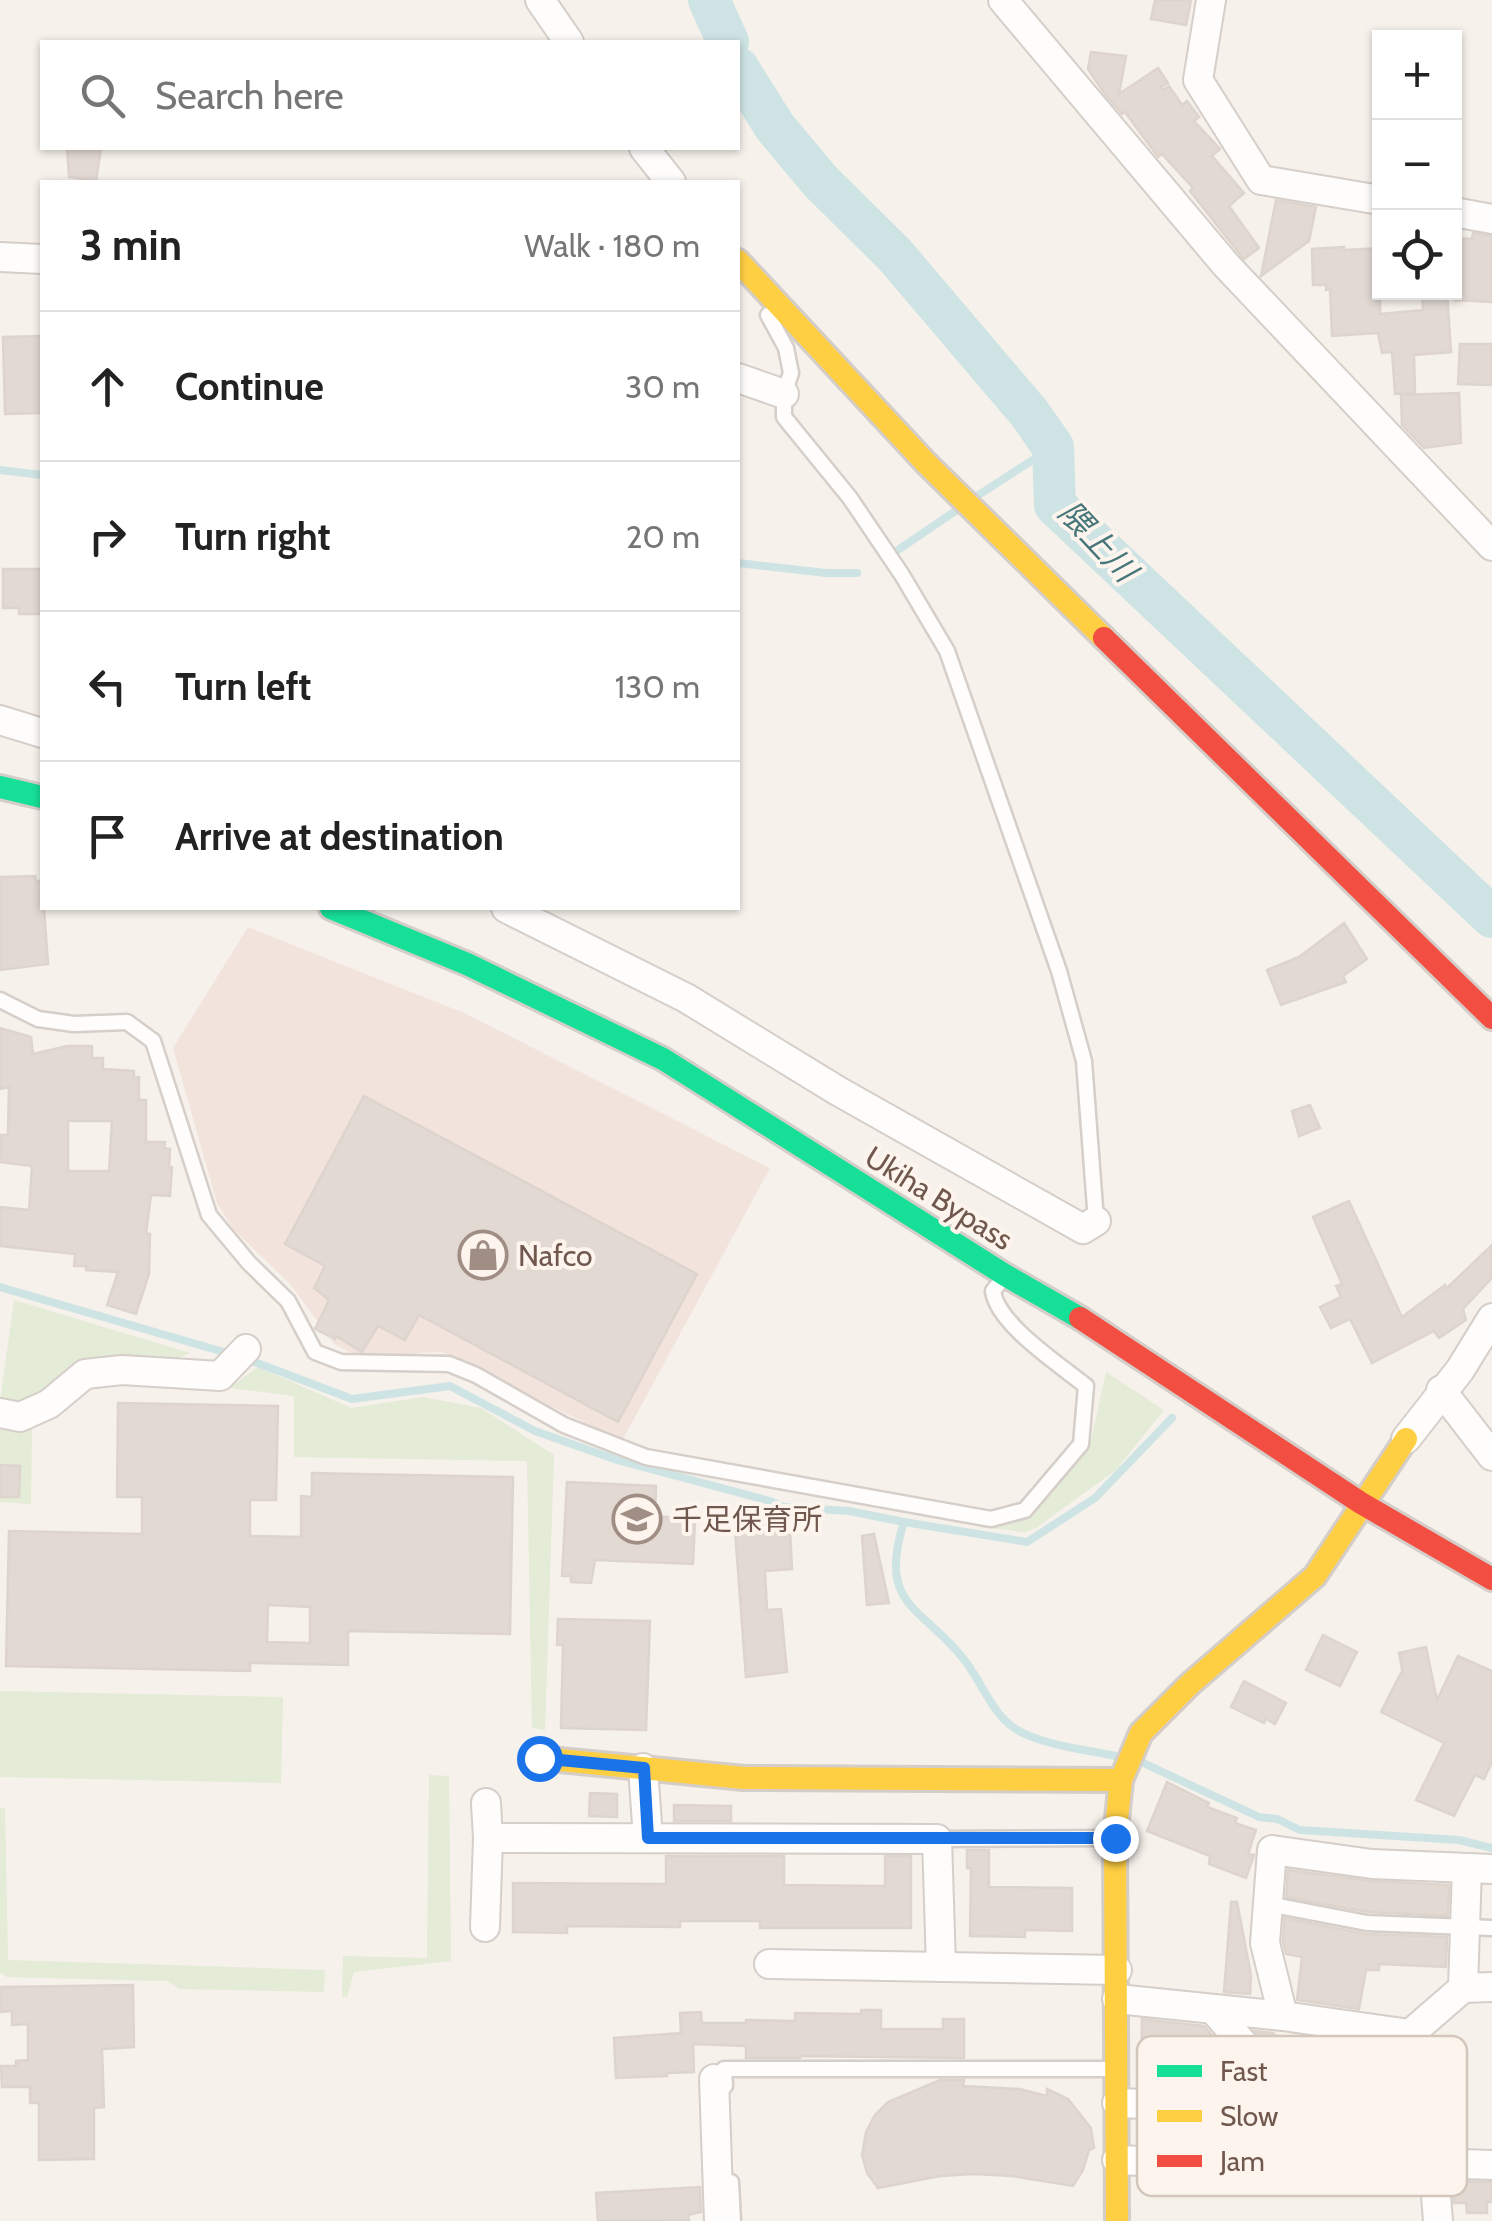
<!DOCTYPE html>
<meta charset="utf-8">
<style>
body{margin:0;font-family:Cabin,"Noto Sans JP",sans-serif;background:#f2f2f2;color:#222}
.controls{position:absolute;right:30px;top:30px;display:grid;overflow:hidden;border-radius:0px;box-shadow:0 2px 8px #0004}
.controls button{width:90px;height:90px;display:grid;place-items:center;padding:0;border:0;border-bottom:2px solid #e0e0e0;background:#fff;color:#222;font:50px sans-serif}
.stop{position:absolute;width:30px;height:30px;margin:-22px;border:8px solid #1a73e8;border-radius:50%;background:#fff}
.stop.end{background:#1a73e8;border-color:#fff;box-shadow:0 2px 10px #0008}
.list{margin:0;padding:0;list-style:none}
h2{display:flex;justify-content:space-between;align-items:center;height:130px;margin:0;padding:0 40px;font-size:42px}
h2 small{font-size:32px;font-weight:400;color:#767676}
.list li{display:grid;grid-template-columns:65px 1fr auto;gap:30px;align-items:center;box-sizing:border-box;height:150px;padding:0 40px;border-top:2px solid #e0e0e0}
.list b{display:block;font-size:38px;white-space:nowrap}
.list em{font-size:32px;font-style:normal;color:#767676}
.icon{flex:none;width:55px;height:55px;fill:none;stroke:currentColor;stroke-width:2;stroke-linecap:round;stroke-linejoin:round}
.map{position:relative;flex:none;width:1492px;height:2221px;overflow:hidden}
.search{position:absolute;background:#fff;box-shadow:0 2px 8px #0004;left:40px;top:40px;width:700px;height:110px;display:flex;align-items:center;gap:25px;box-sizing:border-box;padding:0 35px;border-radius:0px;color:#767676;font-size:38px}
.panel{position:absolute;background:#fff;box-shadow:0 2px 8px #0004;left:40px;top:180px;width:700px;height:730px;border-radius:0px}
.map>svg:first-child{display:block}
.commercial{fill:#f3e3dd}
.green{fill:#e4ebd7}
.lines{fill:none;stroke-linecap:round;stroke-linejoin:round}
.stream{stroke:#cee4e4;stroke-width:8}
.river{stroke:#cee4e4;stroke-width:42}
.building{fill:#e2d9d3;stroke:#ded4ce;stroke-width:2.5;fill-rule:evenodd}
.lane-casing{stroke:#d5cec9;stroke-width:19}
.street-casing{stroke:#d5cec9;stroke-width:32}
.fast-casing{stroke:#d5cdc8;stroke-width:28}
.slow-casing{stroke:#d5cdc8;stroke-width:28}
.jam-casing{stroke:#d5cdc8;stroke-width:28}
.lane{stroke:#fefdfc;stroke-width:14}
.street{stroke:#fefdfc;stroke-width:28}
.fast{stroke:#16e098;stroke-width:22}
.slow{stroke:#ffcf43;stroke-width:22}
.jam{stroke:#f24e42;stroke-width:22}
.route{stroke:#1a73e8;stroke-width:12}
.labels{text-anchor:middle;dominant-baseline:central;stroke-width:8;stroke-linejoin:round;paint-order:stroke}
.street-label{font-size:30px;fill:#71584e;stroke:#fdf5ed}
.poi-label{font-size:30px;fill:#71584e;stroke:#fdf5ed;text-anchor:start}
.water-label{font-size:32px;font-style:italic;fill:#47767b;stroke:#fdf5ed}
.key{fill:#fdf5ed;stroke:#d3c6bd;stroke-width:2.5}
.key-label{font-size:28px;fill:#71584e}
</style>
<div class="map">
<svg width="1492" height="2221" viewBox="0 0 1492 2221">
<rect width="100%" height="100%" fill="#f6f1eb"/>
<polygon class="commercial" points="248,927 464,1013 770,1168 622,1441 442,1352 357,1356 334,1344 291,1285 233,1229 217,1203 173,1048"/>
<g class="green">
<polygon points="14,1300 190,1353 169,1362 29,1403 0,1402"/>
<polygon points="258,1367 351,1408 423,1397 481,1408 554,1455 545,1730 532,1728 527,1461 294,1457 294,1396 229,1388"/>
<polygon points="1106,1372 1164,1410 1116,1470 1036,1528 1024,1532 978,1527 1031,1511 1091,1441"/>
<polygon points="0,1429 32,1429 31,1504 0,1502"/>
<polygon points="0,1691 283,1697 281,1783 0,1777"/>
<polygon points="429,1775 449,1776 451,1961 354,1972 347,1997 342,1997 343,1956 427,1958"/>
<polygon points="0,1808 5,1808 8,1960 325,1970 324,1992 180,1989 167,1981 7,1977 0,1973"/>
</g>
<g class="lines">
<g class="stream">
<polyline points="0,470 42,475"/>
<polyline points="977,496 1053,447"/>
<polyline points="892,554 957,510"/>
<polyline points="738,563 826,573 857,573"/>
<polyline points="0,1287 234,1355"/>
<path d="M247 1359 352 1399 450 1386 535 1431 617 1460 770 1501 783 1507 849 1511 904 1522C876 1608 925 1607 966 1662 984 1686 994 1720 1023 1733 1052 1747 1089 1750 1120 1757"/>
<polyline points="904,1522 1027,1542 1095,1498 1172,1418"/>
<polyline points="1139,1761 1259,1817 1277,1819 1300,1830 1459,1840 1492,1848"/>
</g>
<g class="river">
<polyline points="709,0 728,42"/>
<polyline points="738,68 775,127 821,182 894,254 1030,414 1053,447 1055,505 1492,917"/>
</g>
</g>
<g class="building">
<polygon points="1155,0 1191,0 1186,25 1151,19"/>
<polygon points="1091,52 1126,56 1119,94 1158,68 1168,83 1161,87 1163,90 1169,86 1182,105 1187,101 1199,117 1194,121 1220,149 1212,156 1244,193 1229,206 1259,248 1244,259 1242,257 1190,191 1193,188 1162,154 1158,157 1125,112 1122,114 1104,93 1088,69"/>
<polygon points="67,148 101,148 96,181 69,177"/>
<polygon points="1276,200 1316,207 1309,241 1261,276"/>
<polygon points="1473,233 1492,236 1492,302 1455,300 1458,238 1472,239"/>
<polygon points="1344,247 1344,250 1380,248 1380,314 1423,310 1422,292 1447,292 1451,352 1414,355 1415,393 1395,394 1392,352 1382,353 1378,333 1332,336 1330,289 1326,290 1326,285 1313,285 1312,249"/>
<polygon points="42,336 42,413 5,414 3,337"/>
<polygon points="1460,344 1492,344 1492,385 1458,384"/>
<polygon points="1459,393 1461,443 1424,448 1402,425 1401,395"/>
<polygon points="3,569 42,569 42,614 19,614 19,608 3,608"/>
<polygon points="35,876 36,881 42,881 48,964 0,970 0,877"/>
<polygon points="1344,923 1367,959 1343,976 1346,982 1281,1005 1267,970 1299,957"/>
<path d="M0 1028 31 1037 33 1054 67 1046H92V1058H103V1069L134 1071V1078L139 1077V1100H146V1142H165L164 1148 170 1149 169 1167H172L170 1196 151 1195 146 1233 150 1234 149 1274 136 1314 107 1305 118 1272 86 1270V1266H74L75 1254 0 1246V1207L29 1210 32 1166 0 1162 1 1135H8L9 1087 0 1089ZM68 1121H112L109 1171H68Z"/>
<polygon points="364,1096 697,1274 618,1422 419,1315 405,1340 378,1326 362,1352 336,1336 335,1339 315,1329 329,1300 314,1288 325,1266 285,1244"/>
<polygon points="1310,1105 1320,1128 1299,1136 1292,1111"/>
<polygon points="1349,1201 1402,1317 1445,1285 1447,1288 1492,1245 1492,1278 1463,1309 1466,1320 1439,1338 1434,1331 1372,1363 1350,1319 1331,1328 1320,1307 1341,1297 1336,1286 1342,1284 1313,1217"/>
<path d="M118 1403 278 1406 276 1500H250V1536L301 1537V1496L312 1497V1473L513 1477 510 1634 348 1631V1665L250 1663V1671L6 1666 9 1531 142 1534V1497H117ZM268 1605 310 1607V1643L267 1642Z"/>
<polygon points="0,1465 20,1466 19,1497 0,1497"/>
<polygon points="567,1482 656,1486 655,1516 695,1519 693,1564 595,1560 591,1583 571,1582 571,1576 562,1576"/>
<polygon points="764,1525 764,1531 790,1529 792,1569 765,1571 767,1610 781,1609 787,1672 746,1677 735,1531 737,1526"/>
<polygon points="874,1534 889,1603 867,1605 862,1536"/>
<polygon points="558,1619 650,1621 646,1730 561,1728 563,1645 557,1645"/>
<polygon points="1323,1635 1357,1652 1340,1686 1306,1670"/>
<polygon points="1426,1647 1437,1700 1458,1656 1492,1671 1492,1762 1484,1779 1475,1775 1454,1816 1416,1800 1444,1743 1381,1712 1401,1673 1403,1674 1399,1653"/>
<polygon points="1244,1681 1286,1703 1275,1724 1266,1719 1264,1723 1231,1707"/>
<polygon points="1167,1782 1209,1803 1207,1807 1237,1818 1235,1823 1256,1830 1248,1854 1254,1855 1246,1878 1209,1864 1210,1856 1147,1831"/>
<polygon points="590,1793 617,1794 617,1817 589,1816"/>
<polygon points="674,1805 731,1806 731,1821 674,1821"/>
<polygon points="967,1850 989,1850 989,1887 1072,1888 1072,1931 1025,1930 1025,1937 970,1936 971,1868 967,1868"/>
<polygon points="666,1856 784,1856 784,1885 885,1886 885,1856 911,1856 911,1928 760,1928 760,1921 680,1921 680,1927 567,1926 567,1933 513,1932 513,1883 666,1884"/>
<polygon points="1288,1870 1371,1881 1449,1885 1448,1916 1368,1912 1286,1897"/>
<polygon points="1231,1902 1237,1902 1251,1975 1250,1994 1224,1992"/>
<polygon points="1284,1918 1366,1934 1447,1937 1446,1967 1379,1964 1379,1970 1366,1970 1359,2009 1297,2000 1302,1957 1286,1954 1283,1942"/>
<polygon points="133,1985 134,2047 102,2049 104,2107 94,2108 94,2159 39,2160 39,2103 30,2103 30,2087 2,2087 1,2066 16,2066 16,2061 28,2060 28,2024 12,2025 12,2011 0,2012 0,1987"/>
<polygon points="861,2010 881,2010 881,2029 943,2029 943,2019 964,2019 964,2058 800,2056 800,2058 746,2058 746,2046 693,2044 694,2072 667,2073 667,2076 616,2078 614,2038 681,2033 680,2013 701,2012 702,2023 746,2023 746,2020 795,2021 795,2013 861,2014"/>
<polygon points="1142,2019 1204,2026 1242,2069 1243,2090 1141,2086"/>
<polygon points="1255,2031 1273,2033 1300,2063 1321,2059 1327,2040 1353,2044 1408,2062 1410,2086 1404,2085 1401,2093 1387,2090 1390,2130 1383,2130 1383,2140 1331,2150 1147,2144 1148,2134 1140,2133 1141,2121 1260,2126 1276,2117 1278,2107 1276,2060"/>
<polygon points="940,2080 964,2080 963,2086 1020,2089 1047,2096 1047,2089 1068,2099 1091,2128 1094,2148 1089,2150 1083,2170 1073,2186 1012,2176 974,2174 940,2176 878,2188 867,2173 862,2155 866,2132 875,2115 888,2102"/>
<polygon points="1452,2181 1492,2182 1492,2202 1487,2202 1487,2213 1467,2213 1466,2203 1454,2203"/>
<polygon points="700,2187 701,2212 688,2215 689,2220 598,2221 596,2193"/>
</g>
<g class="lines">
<g class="lane-casing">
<g id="lane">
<polyline points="768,315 786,348 791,373 784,394 784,417 850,498 902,575 947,651 1059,971 1084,1061 1096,1221"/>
<path d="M0 1000 38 1019 74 1024 127 1022 153 1041 209 1215 249 1263 288 1301 315 1352 341 1362 449 1364 476 1375 564 1425 646 1457 991 1519 1025 1510 1081 1444 1086 1386C1060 1365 997 1324 993 1291L1000 1282"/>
<polyline points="937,1839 1114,1838"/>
<polyline points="1268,1904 1367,1923 1492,1928"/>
<polyline points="725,2086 724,2069 1116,2069"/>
<polyline points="731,2182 733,2221"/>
</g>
</g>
<g class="street-casing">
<g id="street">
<polyline points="540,0 569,42"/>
<polyline points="1003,0 1226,265 1492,546"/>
<polyline points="1211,0 1198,80 1261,180 1380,200"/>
<polyline points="644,148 671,182"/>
<polyline points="1454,212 1492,219"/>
<polyline points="0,257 42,259"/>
<polyline points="738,378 784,394"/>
<polyline points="0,720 42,733"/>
<polyline points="506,908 686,998 838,1091 1083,1229 1096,1221"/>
<polyline points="1441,1390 1492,1456"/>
<polyline points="0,1413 20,1417 49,1404 85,1374 122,1370 220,1376 246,1349"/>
<polyline points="1406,1439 1460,1370 1492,1318"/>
<polyline points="643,1768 648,1838"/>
<polyline points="488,1838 937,1839 941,1967"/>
<polyline points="485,1927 488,1838 486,1803"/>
<polyline points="769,1964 1117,1970"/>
<polyline points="1463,1988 1492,1987"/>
<polyline points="1117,1999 1283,2016 1410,2034 1425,2052 1438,2221"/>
<polyline points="1283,2016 1265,1943 1272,1850 1372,1864 1492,1869"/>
<polyline points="1410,2034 1463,1988 1467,1868"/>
<polyline points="714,2079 719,2221"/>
<polyline points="1117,2103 1261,2108 1259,2062 1213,2009"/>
<polyline points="1117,2160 1389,2170 1435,2163 1492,2165"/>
</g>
</g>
<g class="fast-casing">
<g id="fast">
<polyline points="0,787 42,797"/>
<polyline points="331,908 467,964 663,1059 1005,1275 1080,1318"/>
</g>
</g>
<g class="slow-casing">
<g id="slow">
<polyline points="738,261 926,463 1104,638"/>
<polyline points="539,1758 744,1778 1121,1780"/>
<polyline points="1117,2221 1115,1838 1121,1780 1141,1733 1190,1684 1315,1576 1406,1439"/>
</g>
</g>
<g class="jam-casing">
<g id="jam">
<polyline points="1104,638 1492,1018"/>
<polyline points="1080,1318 1361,1503 1492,1579"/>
</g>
</g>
<use href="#lane" class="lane"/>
<use href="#street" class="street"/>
<use href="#fast" class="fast"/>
<use href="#slow" class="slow"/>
<use href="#jam" class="jam"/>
</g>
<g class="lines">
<polyline class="route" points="539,1758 644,1768 648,1838 1115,1838"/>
</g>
<defs>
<g id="shop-ring" transform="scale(2.5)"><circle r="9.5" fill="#fdf5ed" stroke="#a08e85" stroke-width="1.5"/><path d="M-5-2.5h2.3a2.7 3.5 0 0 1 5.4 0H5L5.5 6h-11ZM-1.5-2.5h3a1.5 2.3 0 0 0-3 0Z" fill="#a08e85"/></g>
<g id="school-ring" transform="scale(2.5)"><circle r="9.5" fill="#fdf5ed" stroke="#a08e85" stroke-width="1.5"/><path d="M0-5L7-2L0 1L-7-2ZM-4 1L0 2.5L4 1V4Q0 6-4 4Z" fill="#a08e85"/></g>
</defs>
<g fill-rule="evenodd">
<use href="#shop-ring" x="483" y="1255"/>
<use href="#school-ring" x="637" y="1519"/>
</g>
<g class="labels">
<g class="street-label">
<text transform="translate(939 1198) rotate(32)">Ukiha Bypass</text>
</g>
<g class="poi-label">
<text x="518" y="1255">Nafco</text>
<text x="672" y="1519">千足保育所</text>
</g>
<g class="water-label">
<text transform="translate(1098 541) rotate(47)">隈上川</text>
</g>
</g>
<rect x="1137" y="2036" width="330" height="160" rx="15" class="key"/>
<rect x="1157" y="2065" width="45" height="12" fill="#16e098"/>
<rect x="1157" y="2110" width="45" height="12" fill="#ffcf43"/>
<rect x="1157" y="2155" width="45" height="12" fill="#f24e42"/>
<g class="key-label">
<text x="1220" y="2081">Fast</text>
<text x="1220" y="2126">Slow</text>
<text x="1220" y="2171">Jam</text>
</g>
</svg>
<div class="controls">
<button>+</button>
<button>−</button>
<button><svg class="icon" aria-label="locate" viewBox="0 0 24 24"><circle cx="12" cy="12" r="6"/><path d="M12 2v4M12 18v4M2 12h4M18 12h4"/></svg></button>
</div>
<div class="stop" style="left:539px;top:1758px"></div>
<div class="stop end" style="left:1115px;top:1838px"></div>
<div class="search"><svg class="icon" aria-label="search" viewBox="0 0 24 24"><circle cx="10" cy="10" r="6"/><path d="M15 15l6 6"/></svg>Search here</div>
<section class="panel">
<h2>3 min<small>Walk · 180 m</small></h2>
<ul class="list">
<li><svg class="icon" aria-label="ahead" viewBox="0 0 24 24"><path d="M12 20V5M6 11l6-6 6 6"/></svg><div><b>Continue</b></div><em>30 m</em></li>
<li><svg class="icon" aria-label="right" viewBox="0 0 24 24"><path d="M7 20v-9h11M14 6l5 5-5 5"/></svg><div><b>Turn right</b></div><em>20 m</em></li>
<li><svg class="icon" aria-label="left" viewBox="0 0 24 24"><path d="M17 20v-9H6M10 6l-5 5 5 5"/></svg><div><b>Turn left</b></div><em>130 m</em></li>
<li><svg class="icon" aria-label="arrive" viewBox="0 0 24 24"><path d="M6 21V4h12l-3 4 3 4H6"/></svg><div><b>Arrive at destination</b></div></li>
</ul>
</section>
</div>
